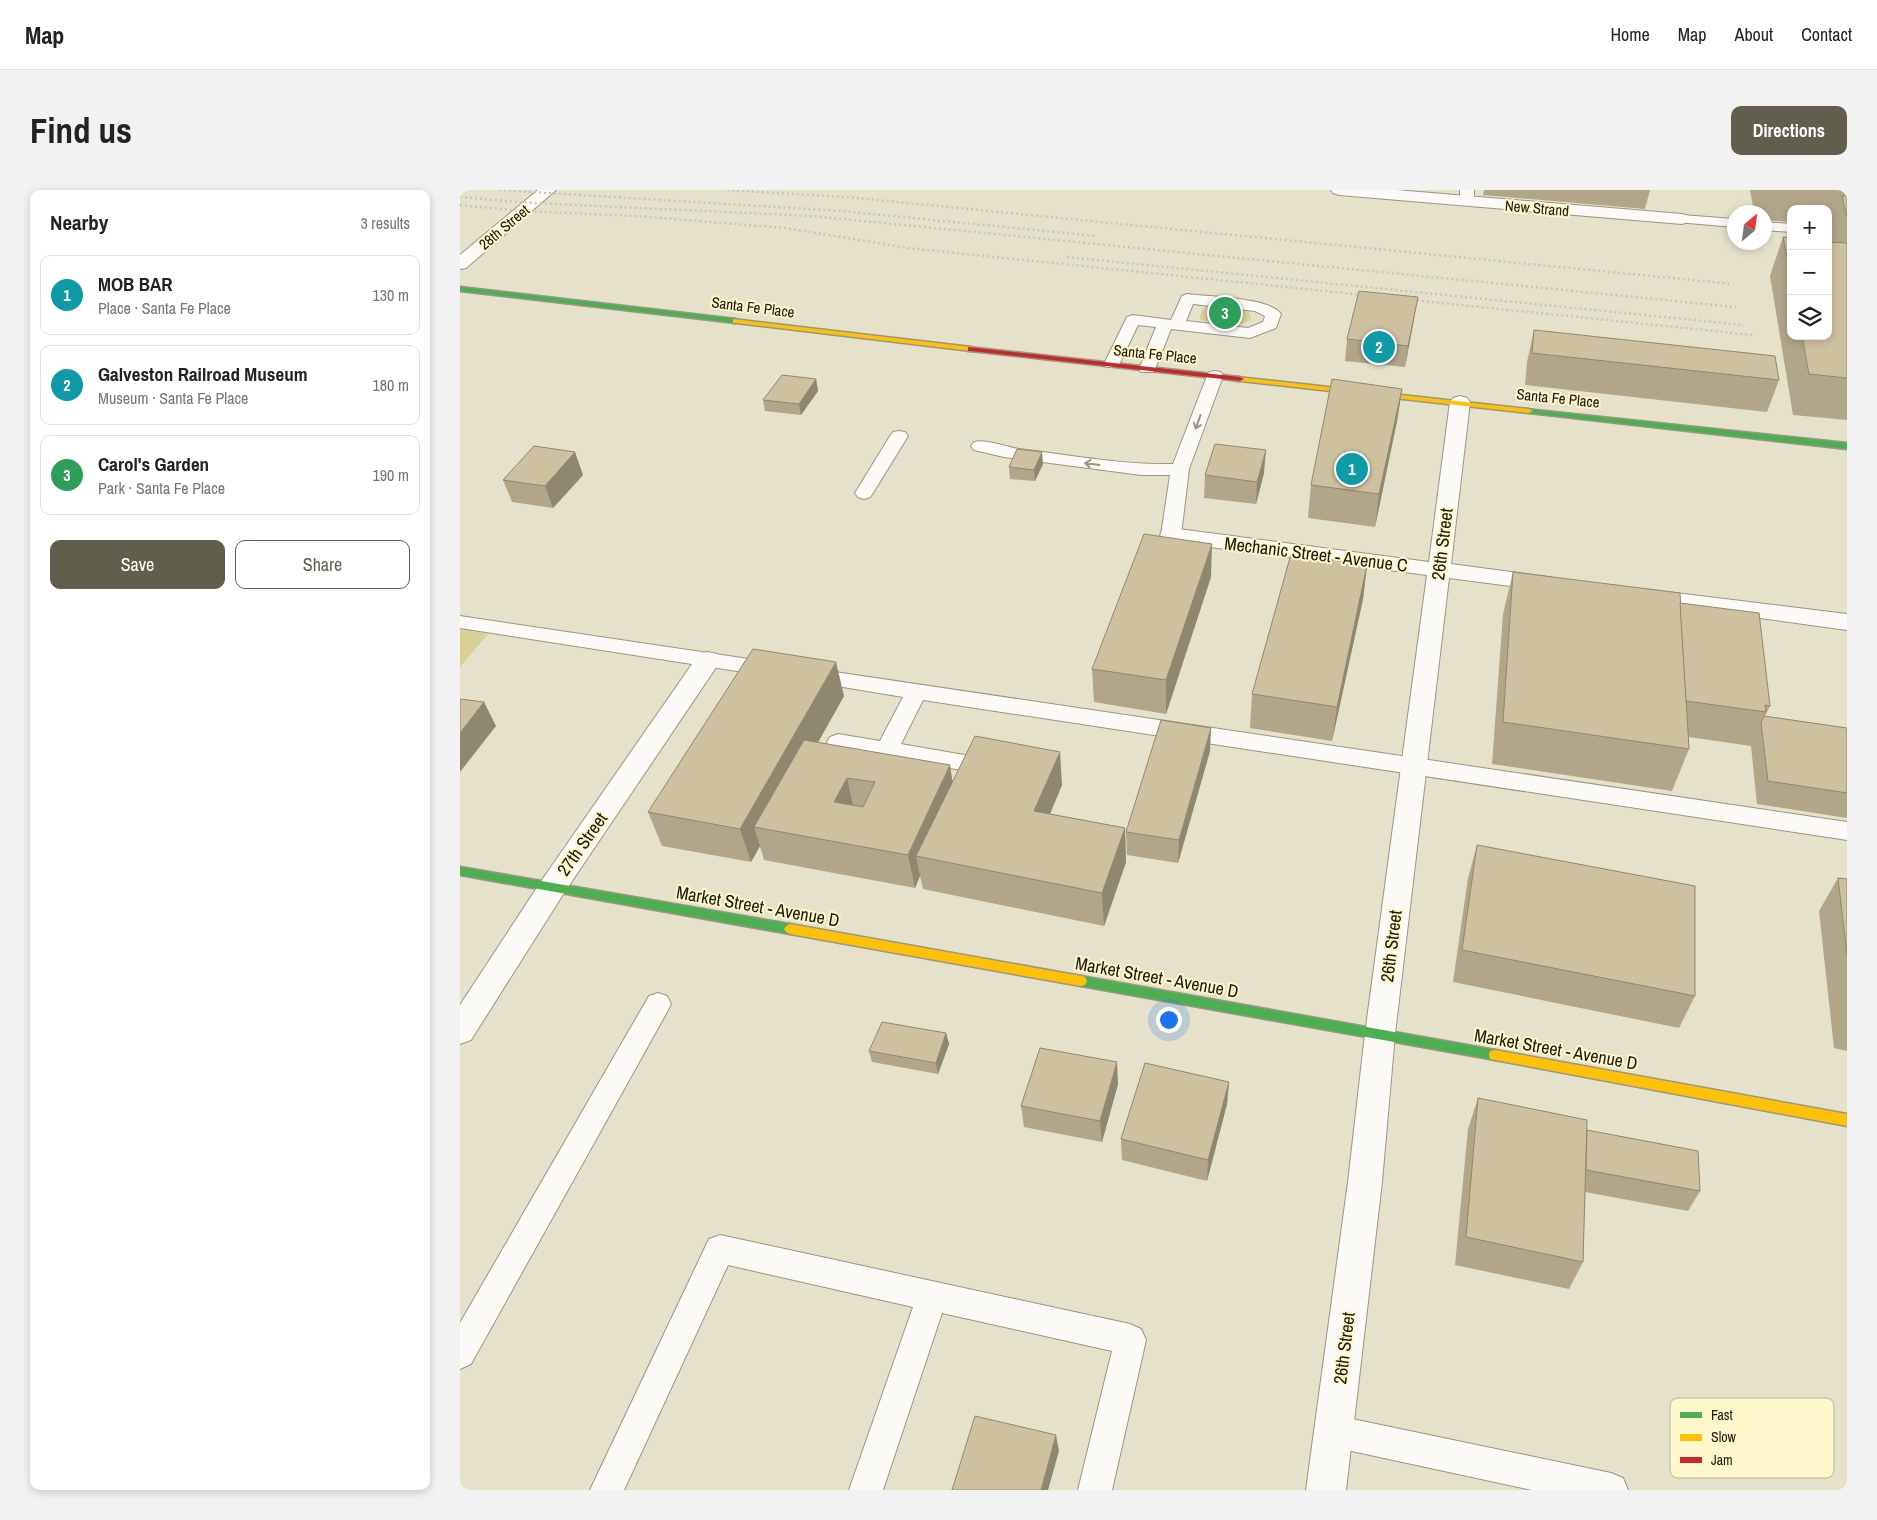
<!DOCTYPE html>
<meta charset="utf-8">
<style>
body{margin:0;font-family:"Archivo Narrow",sans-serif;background:#f2f2f2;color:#222}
.controls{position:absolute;right:15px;top:15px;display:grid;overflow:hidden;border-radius:10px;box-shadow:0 2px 8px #0003}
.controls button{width:45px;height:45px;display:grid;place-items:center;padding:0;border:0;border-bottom:1px solid #e0e0e0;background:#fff;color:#222;font:25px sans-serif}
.compass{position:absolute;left:1267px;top:15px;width:45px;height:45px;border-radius:50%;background:#fff;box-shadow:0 2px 8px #0003;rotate:29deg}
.you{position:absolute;left:708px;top:829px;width:18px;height:18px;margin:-12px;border:4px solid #fff;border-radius:50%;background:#1a73e8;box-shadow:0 0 0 8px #1a73e833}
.badge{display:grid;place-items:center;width:32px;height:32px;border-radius:50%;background:#625e4d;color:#fff;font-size:16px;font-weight:700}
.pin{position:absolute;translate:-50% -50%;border:2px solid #fff;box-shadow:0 1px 5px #0006}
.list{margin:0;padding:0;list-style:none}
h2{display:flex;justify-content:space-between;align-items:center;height:65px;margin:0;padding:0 20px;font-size:21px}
h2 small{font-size:16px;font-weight:400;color:#767676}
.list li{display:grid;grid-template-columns:32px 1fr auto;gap:15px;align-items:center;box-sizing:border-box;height:80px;margin:0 10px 10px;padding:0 10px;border:1px solid #e0e0e0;border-radius:10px}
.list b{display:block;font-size:19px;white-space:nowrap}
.list p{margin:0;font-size:16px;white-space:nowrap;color:#767676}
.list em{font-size:16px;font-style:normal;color:#767676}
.actions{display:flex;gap:10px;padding:15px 20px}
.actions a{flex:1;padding:11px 0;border:1px solid #625e4d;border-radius:10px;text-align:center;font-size:18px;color:#625e4d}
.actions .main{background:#625e4d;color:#fff}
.icon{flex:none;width:28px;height:28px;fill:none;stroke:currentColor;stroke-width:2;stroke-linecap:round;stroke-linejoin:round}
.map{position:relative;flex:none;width:1387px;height:1300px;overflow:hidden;border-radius:10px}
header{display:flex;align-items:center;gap:30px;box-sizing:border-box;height:70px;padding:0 25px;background:#fff;border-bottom:1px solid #e0e0e0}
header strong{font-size:24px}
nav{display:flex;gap:28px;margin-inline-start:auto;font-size:18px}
.intro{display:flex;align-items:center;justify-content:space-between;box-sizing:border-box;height:120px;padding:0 30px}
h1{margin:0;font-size:35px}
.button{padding:12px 22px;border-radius:10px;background:#625e4d;color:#fff;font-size:18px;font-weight:700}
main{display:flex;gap:30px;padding:0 30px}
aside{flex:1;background:#fff;border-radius:10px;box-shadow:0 2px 8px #0003}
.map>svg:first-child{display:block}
.green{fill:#dad096}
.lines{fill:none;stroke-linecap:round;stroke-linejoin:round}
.lane-casing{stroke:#999684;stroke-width:2}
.street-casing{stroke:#999684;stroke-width:2}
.fast-casing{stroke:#999684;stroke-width:3}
.slow-casing{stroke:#999684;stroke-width:3}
.jam-casing{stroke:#999684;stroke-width:3}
.lane{fill:#fbfaf7;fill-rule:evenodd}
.street{fill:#fbfaf7;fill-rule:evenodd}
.fast{fill:#4caf50;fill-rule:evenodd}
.slow{fill:#ffc107;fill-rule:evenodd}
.jam{fill:#c62828;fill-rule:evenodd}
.rail{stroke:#c6c5bf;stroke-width:2.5;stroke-dasharray:2 3;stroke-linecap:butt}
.wall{fill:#b1a68a}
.shaded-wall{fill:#908770}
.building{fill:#cec1a0;stroke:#908770;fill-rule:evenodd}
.oneway{stroke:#96948c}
.labels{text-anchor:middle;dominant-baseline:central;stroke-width:4;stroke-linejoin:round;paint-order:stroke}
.far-street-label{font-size:15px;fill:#1b1809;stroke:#fef7cc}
.street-label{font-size:18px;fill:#1b1809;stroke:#fef7cc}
.key{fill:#fef7cc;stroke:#bab492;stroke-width:1}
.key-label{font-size:14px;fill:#1b1809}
</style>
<header>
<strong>Map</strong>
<nav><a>Home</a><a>Map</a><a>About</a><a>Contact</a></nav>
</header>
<div class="intro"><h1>Find us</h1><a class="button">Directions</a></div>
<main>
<aside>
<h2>Nearby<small>3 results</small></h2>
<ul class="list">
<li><span class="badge" style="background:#0f9aa8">1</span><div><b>MOB BAR</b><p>Place · Santa Fe Place</p></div><em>130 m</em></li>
<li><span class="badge" style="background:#0f9aa8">2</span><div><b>Galveston Railroad Museum</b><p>Museum · Santa Fe Place</p></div><em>180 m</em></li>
<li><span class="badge" style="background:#2e9e5b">3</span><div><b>Carol's Garden</b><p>Park · Santa Fe Place</p></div><em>190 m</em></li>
</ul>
<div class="actions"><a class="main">Save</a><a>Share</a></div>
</aside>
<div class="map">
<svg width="1387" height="1300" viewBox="0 0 1387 1300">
<rect width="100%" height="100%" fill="#e5e1ca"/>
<g class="green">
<path d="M748 115 782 119 789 122 791 129C780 139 757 132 744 131L740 129C740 122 743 118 748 115Z"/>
<polygon points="0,439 28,444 0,477"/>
</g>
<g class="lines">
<g class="lane-casing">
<g id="lane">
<polygon points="1000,0 1014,0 1014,12 1012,15 1002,15 1000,12"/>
<polygon points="1222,25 1274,29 1274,37 1217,32 1215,29 1217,26"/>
<polygon points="1304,32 1331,34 1331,42 1304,40"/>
<path d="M727 104C747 107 809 107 821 124L816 138 790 148 711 139 695 179 693 182H681L679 179 696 137 678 135 658 177H646L644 174 667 127 673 125 711 130 722 106ZM733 114 795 121 805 126 803 132 788 138 726 131Z"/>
<path d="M755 181 761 182 763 186 729 279 721 345 718 349 711 351 704 349 701 345 710 285H681L544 267 514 260 511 256 514 252C527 249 545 257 559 259 610 265 661 275 713 274L747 186 749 182Z"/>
<polygon points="439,241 445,242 448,246 413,303 410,307 404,309 398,307 395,303 430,246 433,242"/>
<polygon points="0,426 315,473 322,475 326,480 322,485 315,487 0,438"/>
<polygon points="348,478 1387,632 1387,650 463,510 441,554 510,566 513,572 510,578 502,580 378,560 370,557 367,552 370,547 378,544 420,551 443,507 341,490 337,485 341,480"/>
<polygon points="198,803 207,806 211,814 207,822 11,1174 0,1179 0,1133 189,806"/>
<polygon points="260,1045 670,1134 681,1139 686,1150 652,1300 618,1300 652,1161 482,1123 423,1300 389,1300 453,1117 268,1075 164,1300 130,1300 249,1049"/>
<polygon points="873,1225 1151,1283 1163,1288 1168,1300 1072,1300 873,1257 861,1253 857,1241 861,1229"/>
</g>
</g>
<g class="street-casing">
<g id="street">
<polygon points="78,0 96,0 6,78 0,79 0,65"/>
<polygon points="871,0 936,0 1222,24 1228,26 1230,29 1228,32 1222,34 879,5 873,3"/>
<polygon points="1000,206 1007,208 1010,212 991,374 1088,387 1096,389 1099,394 1096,399 1088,401 989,388 935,844 922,992 886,1300 846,1300 888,992 905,844 967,385 711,352 703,350 700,345 703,340 711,338 969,372 990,212 993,208"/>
<polygon points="1183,399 1387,424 1387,440 1175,411 1171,406 1175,401"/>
<polygon points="248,462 257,464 260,470 257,476 102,706 11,850 0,854 0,815 82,690 239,464"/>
</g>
</g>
<g class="fast-casing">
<g id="fast">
<polygon points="0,97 276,129 280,131 276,133 0,101"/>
<polygon points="1066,219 1387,253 1387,259 1069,223 1065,221"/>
<polygon points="0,677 330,734 334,736 336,739 334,742 330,744 0,685"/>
<polygon points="621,786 1035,860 1040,861 1041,865 1040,869 1035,870 621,796 617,795 615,791 617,787"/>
</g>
</g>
<g class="slow-casing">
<g id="slow">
<polygon points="273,129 511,157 515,159 511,161 276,133 273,133"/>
<polygon points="777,187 1069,219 1073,221 1069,223 780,191 777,191"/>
<polygon points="330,734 621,786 625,787 627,791 625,795 621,796 330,744 326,742 324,739 326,736"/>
<polygon points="1035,860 1387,924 1387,936 1035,870 1030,869 1029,865 1030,861"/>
</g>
</g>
<g class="jam-casing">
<polygon id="jam" points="508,157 780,187 784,189 780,191 511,161 508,161"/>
</g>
<use href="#lane" class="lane"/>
<use href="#street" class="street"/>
<use href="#fast" class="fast"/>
<use href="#slow" class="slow"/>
<use href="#jam" class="jam"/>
<g class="rail">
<polyline points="39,0 381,21 636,46"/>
<polyline points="267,0 386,7 1273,94"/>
<polyline points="0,7 72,13 352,26 1276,117"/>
<polyline points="0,15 62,21 176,26 325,38 448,58 913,106"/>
<polyline points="607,67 1284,135"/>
<polyline points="942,109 1293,145"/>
</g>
</g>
<g class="wall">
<polygon points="1024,0 1190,0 1185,19 1023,5"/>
<polygon points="1290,0 1387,0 1387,230 1333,225 1310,86 1323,47 1331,48 1331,146 1368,146 1370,52 1369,43 1371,36 1368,36 1368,19 1331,19 1331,32 1304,30 1304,22 1294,22"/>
<polygon points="958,107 945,177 885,171 887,149"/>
<polygon points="1074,140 1319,190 1307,222 1065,195 1067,172"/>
<polygon points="356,189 358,201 341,225 305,221 303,210"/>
<polygon points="942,199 937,231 915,337 848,328 851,295"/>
<polygon points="583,274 575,291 550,289 549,277"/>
<polygon points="804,283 796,314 744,308 745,285"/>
<polygon points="123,285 93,318 52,312 43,290"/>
<polygon points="907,375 903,409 872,551 790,538 792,504"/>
<polygon points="1053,382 1220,413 1310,516 1305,526 1387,538 1387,628 1297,614 1291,556 1229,547 1229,559 1212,601 1032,574 1043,424"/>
<polygon points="751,387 706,524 634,512 632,479"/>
<polygon points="384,506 358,552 493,591 602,595 590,624 665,638 666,672 644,736 463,699 460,686 455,698 304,670 300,656 291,672 202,656 188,622"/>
<polygon points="750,561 718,673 667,665 666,642"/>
<polygon points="1017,655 1235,806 1219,838 993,792 1008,688"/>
<polygon points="1378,688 1387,689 1387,861 1374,858 1359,721"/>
<polygon points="486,843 489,854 478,884 412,872 409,861"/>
<polygon points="769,892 767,914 747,991 662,970 661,949"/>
<polygon points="658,894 642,952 564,937 561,916"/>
<polygon points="1018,908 1127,940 1240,1001 1228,1021 1125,1002 1123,1072 1109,1099 995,1075 1008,939"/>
</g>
<g class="shaded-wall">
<polygon points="958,107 954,129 945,177 948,156"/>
<polygon points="356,189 358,201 341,225 339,214"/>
<polygon points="942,199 937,231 915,337 919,304"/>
<polygon points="806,260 804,283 796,314 797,292"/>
<polygon points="115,262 123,285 93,318 85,296"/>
<polygon points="582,262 583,274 575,291 574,280"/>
<polygon points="752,354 751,387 706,524 706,490"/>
<polygon points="907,375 903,409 872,551 877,517"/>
<polygon points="376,472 384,506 309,640 294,637 300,656 291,672 280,639"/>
<polygon points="24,512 36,536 0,582 0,543"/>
<polygon points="751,538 750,561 718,673 719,650"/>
<polygon points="600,562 602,595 577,654 574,621"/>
<polygon points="490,575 495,608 456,666 460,686 455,698 448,665"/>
<polygon points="387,588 394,621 374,612"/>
<polygon points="665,638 666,672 644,736 642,703"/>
<polygon points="486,843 489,854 478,884 476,873"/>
<polygon points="657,872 658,894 642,952 640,931"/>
<polygon points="769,892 767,914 747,991 748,970"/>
<polygon points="596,1245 599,1261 588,1300 581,1300"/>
</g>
<g class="building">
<polygon points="1382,6 1387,6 1387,27"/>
<polygon points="1323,47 1331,48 1331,87"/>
<polygon points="1368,52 1387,53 1387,188 1349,184 1342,146 1368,146"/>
<polygon points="899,101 958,107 948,156 887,149"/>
<polygon points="1074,140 1315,166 1319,190 1072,163"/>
<polygon points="322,185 356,189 339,214 303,210"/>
<polygon points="872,189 942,199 919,304 851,295"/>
<polygon points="755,254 806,260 797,292 745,285"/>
<polygon points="74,256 115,262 85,296 43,290"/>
<polygon points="557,259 582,262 574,280 549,277"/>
<polygon points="684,344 752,354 706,490 632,479"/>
<polygon points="831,364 907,375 877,517 792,504"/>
<polygon points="1053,382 1220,403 1229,559 1043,532"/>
<polygon points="1220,413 1299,423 1310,516 1305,515 1306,522 1226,511"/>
<polygon points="293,459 376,472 280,639 188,622"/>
<polygon points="0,509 24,512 0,543"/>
<polygon points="1304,526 1387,538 1387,603 1308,591 1301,533"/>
<polygon points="701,530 751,538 719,650 666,642"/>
<polygon points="515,546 600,562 574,621 665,638 642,703 456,666"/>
<path d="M344 550 490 575 448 665 294 637ZM387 588 415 592 403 617 374 612Z"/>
<polygon points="1017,655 1235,696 1235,806 1002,760"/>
<polygon points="1378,688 1387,689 1387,765"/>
<polygon points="422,832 486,843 476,873 409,861"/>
<polygon points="580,858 657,872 640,931 561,916"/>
<polygon points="685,873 769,892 748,970 661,949"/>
<polygon points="1018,908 1127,930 1123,1072 1006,1047"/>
<polygon points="1127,940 1238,961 1240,1001 1126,980"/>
<polygon points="515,1226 596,1245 581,1300 492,1300"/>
</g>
<defs><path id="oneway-shaft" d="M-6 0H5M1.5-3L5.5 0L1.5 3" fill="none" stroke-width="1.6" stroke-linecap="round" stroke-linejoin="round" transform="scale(1.25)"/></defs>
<g class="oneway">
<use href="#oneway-shaft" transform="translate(738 232) rotate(110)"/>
<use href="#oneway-shaft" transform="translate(632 274) rotate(-173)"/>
</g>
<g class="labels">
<g class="far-street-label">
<text transform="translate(1077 18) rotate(5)">New Strand</text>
<text transform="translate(44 37) rotate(-40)">28th Street</text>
<text transform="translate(293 117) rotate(7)">Santa Fe Place</text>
<text transform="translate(695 164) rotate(6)">Santa Fe Place</text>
<text transform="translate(1098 208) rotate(6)">Santa Fe Place</text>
</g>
<g class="street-label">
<text transform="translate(982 354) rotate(-83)">26th Street</text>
<text transform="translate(856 364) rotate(7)">Mechanic Street - Avenue C</text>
<text transform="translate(122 654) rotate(-55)">27th Street</text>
<text transform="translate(298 716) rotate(10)">Market Street - Avenue D</text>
<text transform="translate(931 756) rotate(-83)">26th Street</text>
<text transform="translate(697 787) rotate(10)">Market Street - Avenue D</text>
<text transform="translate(1096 859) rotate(10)">Market Street - Avenue D</text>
<text transform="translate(884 1158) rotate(-83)">26th Street</text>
</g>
</g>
<rect x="1210" y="1208" width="164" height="80" rx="8" class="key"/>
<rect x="1220" y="1222" width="22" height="6" fill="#4caf50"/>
<rect x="1220" y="1244" width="22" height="7" fill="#ffc107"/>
<rect x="1220" y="1267" width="22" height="6" fill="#c62828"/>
<g class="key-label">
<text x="1251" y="1230">Fast</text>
<text x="1251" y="1252">Slow</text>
<text x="1251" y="1275">Jam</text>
</g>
</svg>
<div class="controls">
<button>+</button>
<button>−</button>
<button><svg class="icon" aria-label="layers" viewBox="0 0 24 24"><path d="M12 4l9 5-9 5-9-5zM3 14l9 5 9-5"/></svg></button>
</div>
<svg class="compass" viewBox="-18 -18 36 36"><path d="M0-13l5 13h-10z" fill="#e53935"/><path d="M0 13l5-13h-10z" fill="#767676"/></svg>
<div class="you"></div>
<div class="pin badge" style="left:892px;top:279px;background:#0f9aa8">1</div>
<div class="pin badge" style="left:919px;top:157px;background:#0f9aa8">2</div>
<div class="pin badge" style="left:765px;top:123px;background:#2e9e5b">3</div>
</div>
</main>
